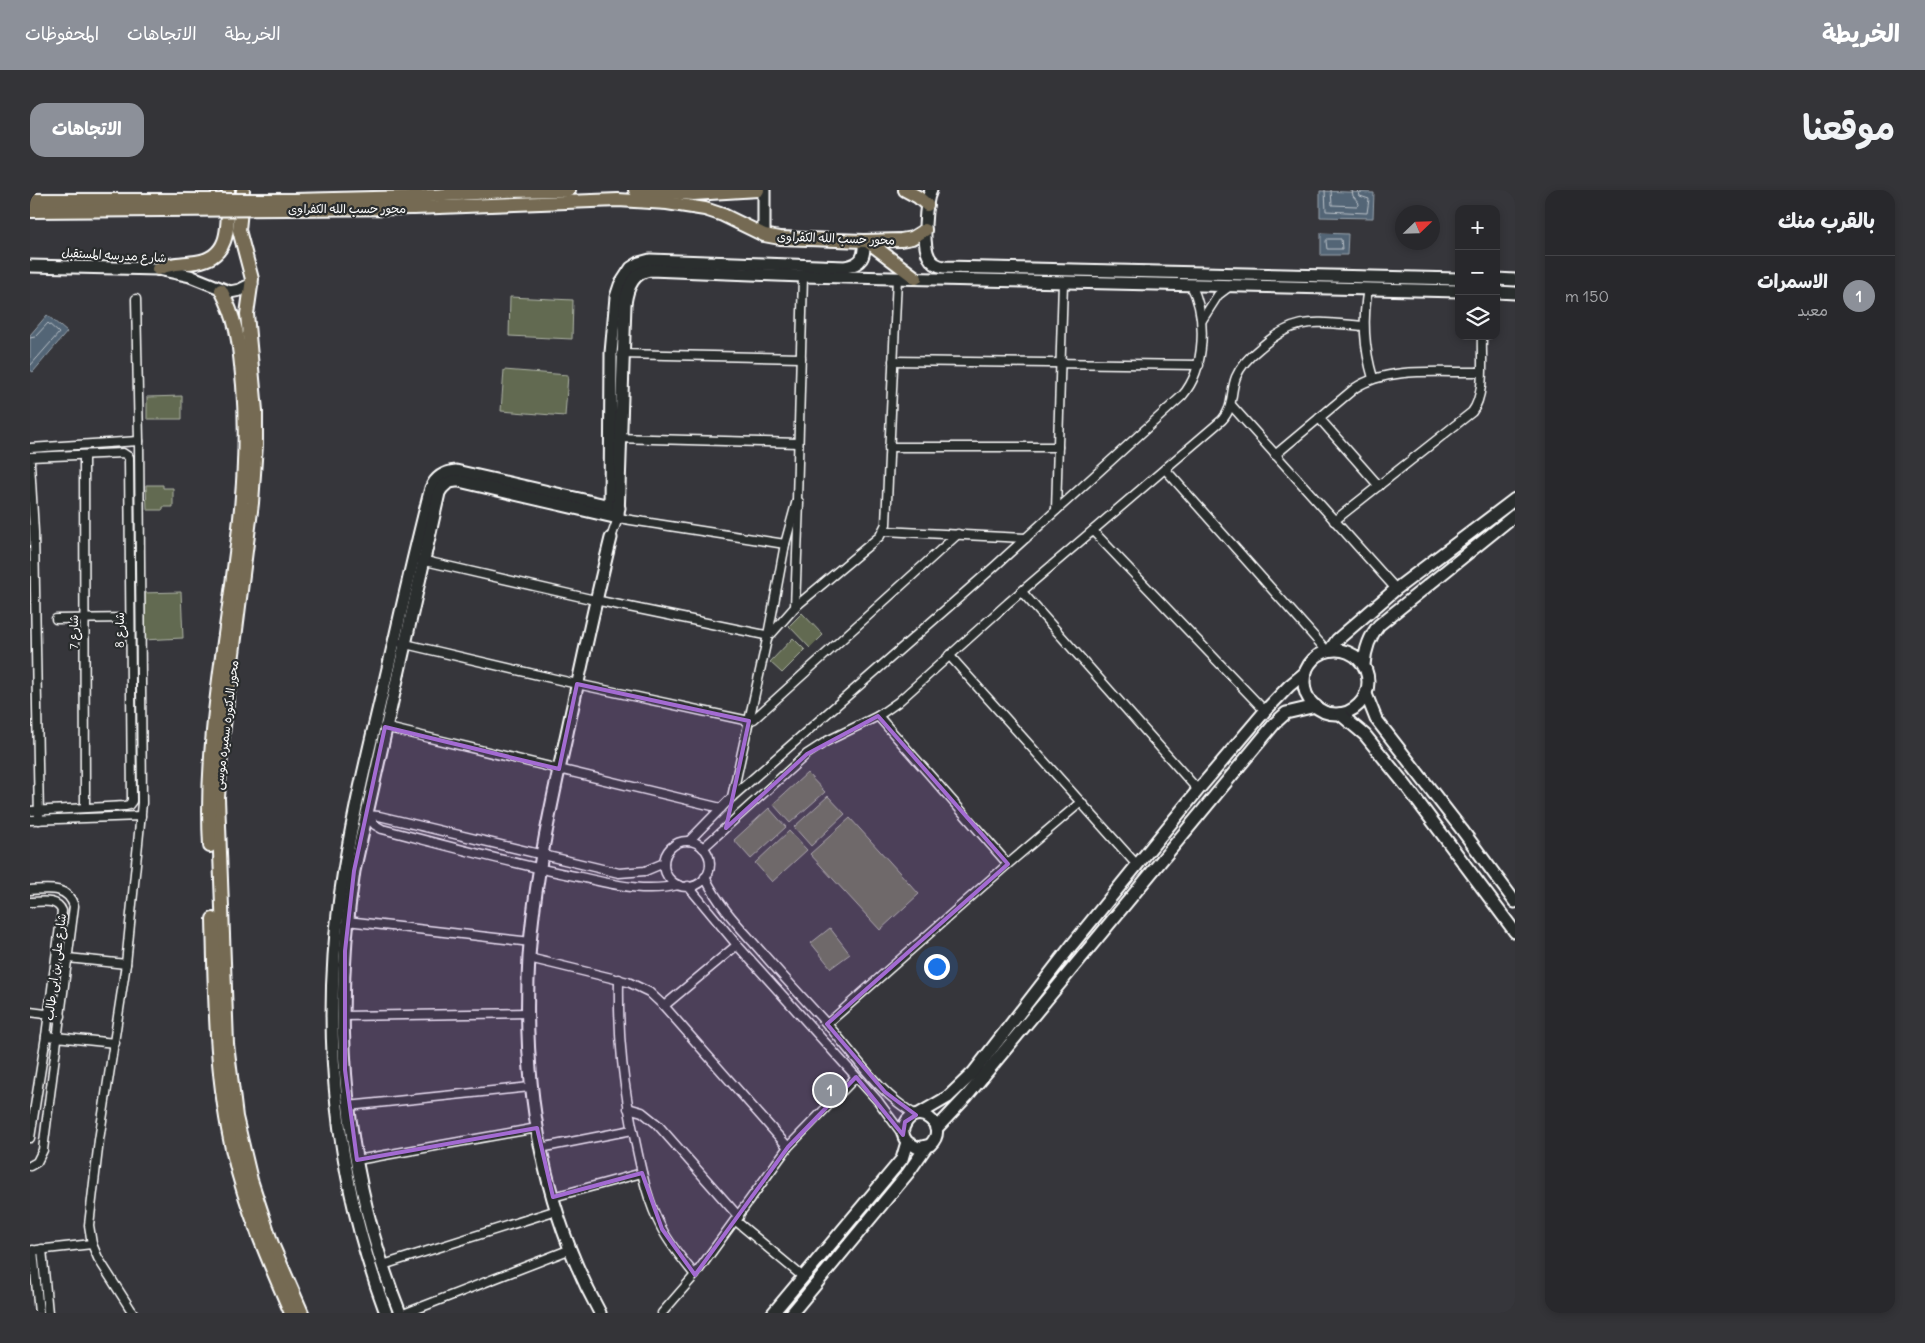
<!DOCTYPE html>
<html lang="ar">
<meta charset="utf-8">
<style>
body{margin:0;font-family:Delius,"Playpen Sans Arabic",sans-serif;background:#343438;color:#f1f3f6;direction:rtl}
.controls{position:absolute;right:15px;top:15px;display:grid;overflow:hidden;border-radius:10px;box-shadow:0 2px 8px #0003}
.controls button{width:45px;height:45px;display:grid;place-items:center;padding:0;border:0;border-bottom:1px solid #444448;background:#28282c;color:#f1f3f6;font:25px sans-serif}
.compass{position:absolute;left:1365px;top:15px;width:45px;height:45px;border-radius:50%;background:#28282c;box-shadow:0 2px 8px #0003;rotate:67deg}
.you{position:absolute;left:906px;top:776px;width:18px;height:18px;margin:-12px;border:4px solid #fff;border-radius:50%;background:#1a73e8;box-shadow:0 0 0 8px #1a73e833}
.badge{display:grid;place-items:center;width:32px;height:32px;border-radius:50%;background:#8c9099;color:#fff;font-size:16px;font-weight:700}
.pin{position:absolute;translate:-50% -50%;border:2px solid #fff;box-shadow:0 1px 5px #0006}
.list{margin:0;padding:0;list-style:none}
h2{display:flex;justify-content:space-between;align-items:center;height:65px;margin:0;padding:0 20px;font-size:21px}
h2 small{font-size:16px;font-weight:400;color:#a5a6a9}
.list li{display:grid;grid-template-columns:32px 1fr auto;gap:15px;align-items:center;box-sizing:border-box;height:80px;padding:0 20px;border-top:1px solid #444448}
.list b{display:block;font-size:19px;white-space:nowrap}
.list p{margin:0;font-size:16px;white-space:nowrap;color:#a5a6a9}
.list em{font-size:16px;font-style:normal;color:#a5a6a9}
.icon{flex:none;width:28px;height:28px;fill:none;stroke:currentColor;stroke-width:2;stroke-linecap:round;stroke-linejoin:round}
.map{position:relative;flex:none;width:1485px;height:1123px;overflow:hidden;direction:ltr;border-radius:15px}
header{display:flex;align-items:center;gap:30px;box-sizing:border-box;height:70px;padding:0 25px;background:#8c9099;color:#fff}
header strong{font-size:24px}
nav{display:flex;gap:28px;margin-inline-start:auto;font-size:18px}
.intro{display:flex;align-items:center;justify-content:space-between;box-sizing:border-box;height:120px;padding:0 30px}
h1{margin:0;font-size:35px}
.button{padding:12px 22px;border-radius:15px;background:#8c9099;color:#fff;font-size:18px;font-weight:700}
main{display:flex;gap:30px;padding:0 30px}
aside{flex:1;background:#28282c;border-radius:15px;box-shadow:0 2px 8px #0003}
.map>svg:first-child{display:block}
.green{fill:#626b51;stroke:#b0b5a8}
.water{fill:#536576;stroke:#98a3ad}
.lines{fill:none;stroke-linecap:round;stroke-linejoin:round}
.shore{stroke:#bac1c8;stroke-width:1}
.street-casing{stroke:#fff;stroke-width:11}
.secondary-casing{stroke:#fff;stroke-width:15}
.primary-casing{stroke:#fff;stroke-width:16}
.street{stroke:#2a2d2e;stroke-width:8}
.secondary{stroke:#2a2d2e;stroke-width:11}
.primary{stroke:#756b52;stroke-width:12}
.primary-bridge-casing{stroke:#fff;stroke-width:16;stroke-linecap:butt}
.primary-bridge{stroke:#756b52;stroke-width:12}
.marked{fill:#a36bd2;fill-opacity:0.2;stroke:#a36bd2;stroke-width:4;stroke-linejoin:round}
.labels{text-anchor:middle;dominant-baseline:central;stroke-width:4.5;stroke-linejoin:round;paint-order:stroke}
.street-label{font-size:12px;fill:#fff;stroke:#2a2d2e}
</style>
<header>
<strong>الخريطة</strong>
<nav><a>الخريطة</a><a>الاتجاهات</a><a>المحفوظات</a></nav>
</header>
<div class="intro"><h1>موقعنا</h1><a class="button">الاتجاهات</a></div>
<main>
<aside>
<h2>بالقرب منك<small></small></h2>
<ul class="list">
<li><span class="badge">1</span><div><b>الاسمرات</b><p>معبد</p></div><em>150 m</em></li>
</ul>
</aside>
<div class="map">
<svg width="1485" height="1123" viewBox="0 0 1485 1123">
<rect width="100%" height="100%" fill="#36363b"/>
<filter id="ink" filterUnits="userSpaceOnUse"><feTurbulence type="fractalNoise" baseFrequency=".02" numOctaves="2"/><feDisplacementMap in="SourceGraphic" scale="10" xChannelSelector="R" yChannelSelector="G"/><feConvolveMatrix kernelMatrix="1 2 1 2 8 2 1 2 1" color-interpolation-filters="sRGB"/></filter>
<g filter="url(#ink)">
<g class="green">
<polygon points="480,107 543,110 542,149 479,146"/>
<polygon points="474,180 538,185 535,226 471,221"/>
<polygon points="152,206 152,229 117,229 117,207"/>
<polygon points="116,295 133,295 133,298 143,298 143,317 133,317 133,320 117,320"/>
<polygon points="151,402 153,448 113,450 111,403"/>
<polygon points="772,423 793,445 780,458 759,436"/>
<polygon points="763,448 775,460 752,483 740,472"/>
<polygon points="777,583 795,602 760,633 743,614"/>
<polygon points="798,606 815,624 781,656 764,637"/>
<polygon points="739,618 756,637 721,669 704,650"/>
<polygon points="820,628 889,704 850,740 780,664"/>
<polygon points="759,641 777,660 742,692 725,673"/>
<polygon points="800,738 820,764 801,778 781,753"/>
</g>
<g class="water">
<polygon points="1290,1 1344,3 1343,28 1290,27"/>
<polygon points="1291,43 1318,44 1317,65 1291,65"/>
<polygon points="17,125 37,142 3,182 0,180 0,145"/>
</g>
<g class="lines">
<g class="shore">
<polyline points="1295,0 1296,21 1337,23 1339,9 1330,6 1328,0"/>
<polyline points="1301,0 1302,15 1327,16 1329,13 1323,6 1322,0"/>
<polygon points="1298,49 1311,49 1312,59 1297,59 1296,51"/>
<polyline points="0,148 5,147 18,133 29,143 0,176"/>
</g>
<g class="street-casing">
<g id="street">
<path d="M1338 99C1332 130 1334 158 1343 188"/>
<polyline points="1172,130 1188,105 1200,96"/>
<polyline points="591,164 771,168"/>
<polyline points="863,171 1169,175"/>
<polyline points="1201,215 1366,399"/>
<polyline points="1289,228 1349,296"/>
<polyline points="586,248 768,253"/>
<polyline points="859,257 1028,257"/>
<polyline points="0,258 109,251"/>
<polyline points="54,265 55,618"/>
<path d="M1245 265 1325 198C1358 176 1412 183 1451 182"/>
<polyline points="0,267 93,263 99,267 102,611 99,615 95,616 0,621"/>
<polyline points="0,273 4,342 9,630"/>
<polyline points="1135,279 1297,461"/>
<polyline points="1026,320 1033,92"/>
<path d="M1304 331 1442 222C1456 204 1451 168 1452 146"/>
<polyline points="854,341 996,348"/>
<polyline points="1063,341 1235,521"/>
<polyline points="581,348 588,328 755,354"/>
<polyline points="391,370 565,410 735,445 742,443 765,417 850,346 856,334 867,88"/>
<polyline points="992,402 1168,600"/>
<polyline points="765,417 769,312"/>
<polyline points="26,429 100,428"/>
<polyline points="371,453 547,494 719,531 724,529 928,344"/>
<polyline points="919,465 1107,675"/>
<polyline points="848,526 978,674"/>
<polyline points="354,537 691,618"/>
<polyline points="702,607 738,445 755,354 767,310 773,86"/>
<path d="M336 625 345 635 352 639C418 656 483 674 550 687 582 694 615 703 648 695"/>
<polyline points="336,625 349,626 589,683 615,681 634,673"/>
<polyline points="0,630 111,626"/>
<path d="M659 651 702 607 964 377 1152 206C1176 179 1177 125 1161 95"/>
<circle cx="657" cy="674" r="23"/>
<path d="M673 658 777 564 797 551 848 526 868 512 978 413 1192 230C1204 218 1200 202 1206 187 1211 175 1220 166 1230 158 1267 124 1288 133 1334 136"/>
<path d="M675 687C687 712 704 731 722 751 746 779 771 806 796 833 825 865 848 903 886 925"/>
<polyline points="658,696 707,755 848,911 873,945"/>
<path d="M0 700C18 699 37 695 44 716L13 960 7 972 0 976"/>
<path d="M0 712C11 712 27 708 32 721L16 846 0 948"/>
<polyline points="317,731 501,752"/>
<polyline points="38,768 96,774"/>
<polyline points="499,768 598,792 619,802 634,816 758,957"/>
<path d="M589 789C588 849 593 897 606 955 612 984 618 1013 632 1039 641 1056 653 1070 665 1085"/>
<polyline points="634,816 707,755"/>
<polyline points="0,822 31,826"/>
<polyline points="313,826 498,823"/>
<polyline points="797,834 978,674 1051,612"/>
<polyline points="16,846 85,853"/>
<polyline points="318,916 500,897"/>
<polyline points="598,918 612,922 627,934 709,1027"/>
<polyline points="510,958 602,940"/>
<polyline points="327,970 507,938"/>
<polyline points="523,1007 612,983"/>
<polyline points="706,1031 773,1087"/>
<polyline points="12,1059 18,1123"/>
<polyline points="3,1060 9,1123"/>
<polyline points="7,1060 62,1054"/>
<polyline points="353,1075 527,1020"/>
<polyline points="103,1123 68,1068 62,1054 59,1035 69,950 96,774 112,613 109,251 106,109"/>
<polyline points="376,1123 541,1059"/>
<polyline points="632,1123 665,1085 758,957 826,887"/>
</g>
</g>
<g class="secondary-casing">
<g id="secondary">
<polyline points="734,0 734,45"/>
<path d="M901 0C895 13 892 54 899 67 902 73 908 76 914 77L1429 89"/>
<polyline points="0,76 128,79 160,86 200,102 210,100 222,94"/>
<polyline points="1466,89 1485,90"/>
<polyline points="1466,102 1485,103"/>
<path d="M580 323 581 163 586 107 590 95 601 78 609 73 620 70 815 77C832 74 835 67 834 51"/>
<circle cx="1306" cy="492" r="32"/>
<polyline points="1300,460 1307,450 1366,399 1485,309"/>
<path d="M1334 475C1335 459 1339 447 1349 435L1485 325"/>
<polyline points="1336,504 1346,529 1432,640 1485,712"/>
<polyline points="1310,524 1335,545 1377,597 1485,742"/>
<polyline points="889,924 918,907 943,883 1042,755 1168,600 1235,521 1259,496 1276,482"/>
<polyline points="906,939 937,906 1245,533 1256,523 1286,516"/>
<path d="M356 1123C306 990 291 847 310 707 320 634 338 563 355 491 370 427 384 362 401 298 406 287 414 282 426 281L589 318"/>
<path d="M370 1123C314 983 301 830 324 681L409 303C413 295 419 290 429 291L588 328 595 114C597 99 603 82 620 80L773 86 1429 101"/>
<path d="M570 1123C510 1014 492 890 499 767 504 693 521 615 537 543 551 478 565 412 581 348"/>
<path d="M743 1123 872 969 877 952C873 947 871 940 875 934 886 911 921 935 900 955L888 958 877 952"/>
<polyline points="762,1123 878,983 896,957"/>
</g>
</g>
<g class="primary-casing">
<g id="primary">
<polyline points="213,0 209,40 222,89 217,124 226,221 226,255 222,313 192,551 188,608 197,854 206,927 221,990 242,1054 272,1123"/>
<polyline points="605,0 664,4 728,0"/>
<polyline points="875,0 888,7 897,15"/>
<polyline points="264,10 383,7 476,1 539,0"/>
<polyline points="259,19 384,18 588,10 637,13 675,19 693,25 734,45 750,48 834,51 871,50 882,48 895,40"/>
<polyline points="837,51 886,88"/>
<path d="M128 79C139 73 153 74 166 72 204 67 197 29 198 0"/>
<path d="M180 656C171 502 225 350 213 195 209 157 209 134 191 100"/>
<path d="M183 729C185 807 185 886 203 963 216 1019 238 1070 261 1123"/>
</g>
</g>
<use href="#street" class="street"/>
<use href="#secondary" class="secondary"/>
<use href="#primary" class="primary"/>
<g class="primary-bridge-casing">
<g id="primary-bridge">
<polyline points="0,10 264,10"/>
<polyline points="0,21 259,19"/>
</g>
</g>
<use href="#primary-bridge" class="primary-bridge"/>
</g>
</g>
<path class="marked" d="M547 494 719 531 696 638 777 564 848 526 978 674 797 834 855 902 886 925 875 932 873 945 826 887 758 957 665 1085 632 1039 612 983 523 1007 507 938 327 970 315 880V761L324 681 355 537 529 579Z"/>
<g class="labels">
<g class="street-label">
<text x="317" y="18">محور حسب الله الكفراوى</text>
<text transform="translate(806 48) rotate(2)">محور حسب الله الكفراوى</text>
<text transform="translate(84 65) rotate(3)">شارع مدرسه المستقبل</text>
<text transform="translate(89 440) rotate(-90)">شارع 8</text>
<text transform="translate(43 442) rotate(-90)">شارع 7</text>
<text transform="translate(196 535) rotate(-83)">محور الدكتوره سميره موسى</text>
<text transform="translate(25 777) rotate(-83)">شارع على بن ابى طالب</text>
</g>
</g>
</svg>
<div class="controls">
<button>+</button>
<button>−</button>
<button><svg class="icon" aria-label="layers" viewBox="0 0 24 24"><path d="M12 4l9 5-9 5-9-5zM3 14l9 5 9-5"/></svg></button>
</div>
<svg class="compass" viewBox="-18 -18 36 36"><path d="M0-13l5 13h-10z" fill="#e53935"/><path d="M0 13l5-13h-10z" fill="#a5a6a9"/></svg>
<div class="you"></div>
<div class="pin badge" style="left:800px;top:900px">1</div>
</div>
</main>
